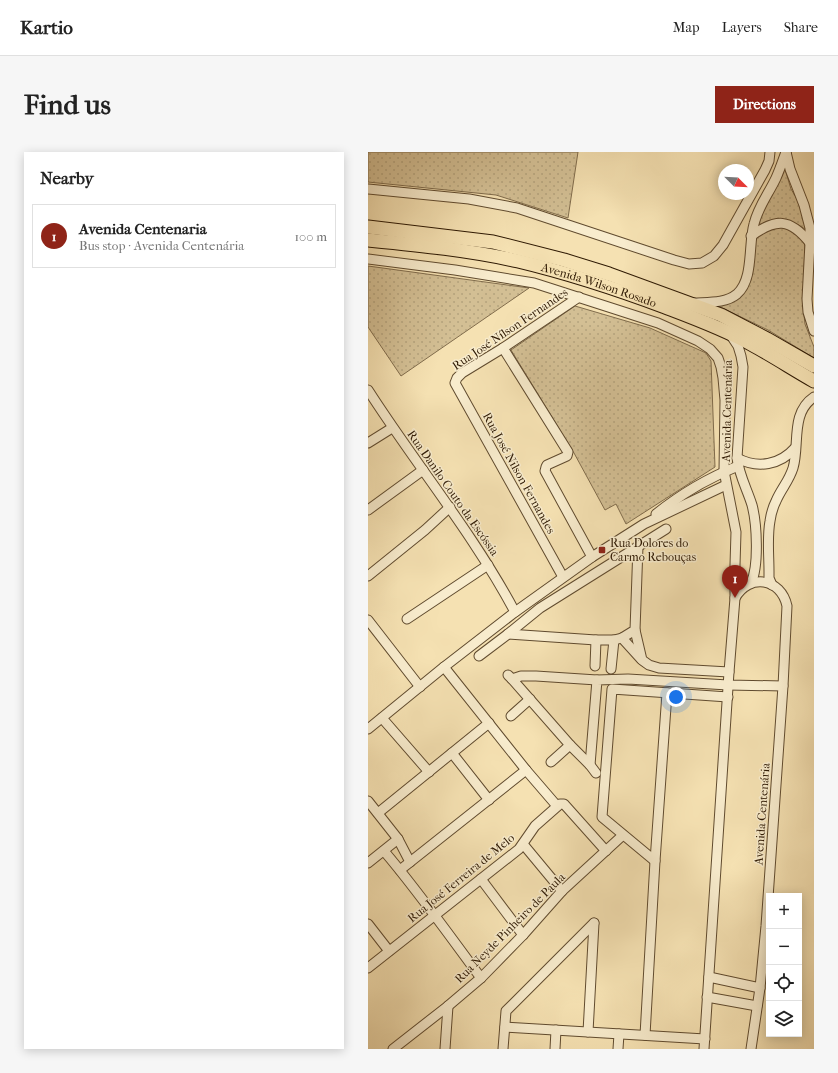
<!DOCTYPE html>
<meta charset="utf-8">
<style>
body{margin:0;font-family:"IM FELL French Canon",serif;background:#f6f6f6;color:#222}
.controls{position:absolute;right:12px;bottom:12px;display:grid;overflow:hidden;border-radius:0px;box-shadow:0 2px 10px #0003}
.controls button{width:36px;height:36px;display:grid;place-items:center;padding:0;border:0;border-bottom:1px solid #e0e0e0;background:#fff;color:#222;font:20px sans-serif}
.compass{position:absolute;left:350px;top:12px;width:36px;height:36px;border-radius:50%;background:#fff;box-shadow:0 2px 10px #0003;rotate:114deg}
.you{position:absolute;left:308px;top:545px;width:14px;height:14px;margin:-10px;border:3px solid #fff;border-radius:50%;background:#1a73e8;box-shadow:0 0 0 6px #1a73e833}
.badge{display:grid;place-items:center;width:26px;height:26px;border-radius:50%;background:#8f2418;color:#fff;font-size:13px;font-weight:700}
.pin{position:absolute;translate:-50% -33px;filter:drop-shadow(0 1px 2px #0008)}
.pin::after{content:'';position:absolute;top:21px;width:14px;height:12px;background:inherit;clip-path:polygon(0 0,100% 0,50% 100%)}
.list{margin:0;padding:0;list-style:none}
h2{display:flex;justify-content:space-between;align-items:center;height:52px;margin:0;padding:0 16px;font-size:17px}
h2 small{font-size:13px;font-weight:400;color:#767676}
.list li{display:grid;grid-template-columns:26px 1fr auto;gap:12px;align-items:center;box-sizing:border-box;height:64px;margin:0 8px 8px;padding:0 8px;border:1px solid #e0e0e0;border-radius:0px}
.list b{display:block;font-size:15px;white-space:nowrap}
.list p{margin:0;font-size:13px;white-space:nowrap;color:#767676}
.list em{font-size:13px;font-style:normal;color:#767676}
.icon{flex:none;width:22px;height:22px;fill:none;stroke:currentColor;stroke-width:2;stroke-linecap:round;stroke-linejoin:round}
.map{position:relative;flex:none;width:446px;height:897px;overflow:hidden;border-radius:0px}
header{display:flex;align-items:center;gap:24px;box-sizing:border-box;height:56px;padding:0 20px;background:#fff;border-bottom:1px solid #e0e0e0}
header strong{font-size:19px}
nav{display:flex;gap:22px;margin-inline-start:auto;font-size:14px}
.intro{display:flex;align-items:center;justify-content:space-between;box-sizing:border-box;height:96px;padding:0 24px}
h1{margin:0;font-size:28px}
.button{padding:10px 18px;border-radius:0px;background:#8f2418;color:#fff;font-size:14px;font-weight:700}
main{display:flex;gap:24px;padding:0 24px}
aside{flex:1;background:#fff;border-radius:0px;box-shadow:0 2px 10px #0003}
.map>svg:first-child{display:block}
.grass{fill:url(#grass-dots);stroke:#806c4c}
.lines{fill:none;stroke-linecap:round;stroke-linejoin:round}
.minor-casing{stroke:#604b2f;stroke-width:11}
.highway-casing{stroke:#2e1903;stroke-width:15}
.minor{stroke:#f8eccd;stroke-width:9}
.highway{stroke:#f5e1b2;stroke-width:13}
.poi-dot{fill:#8f2418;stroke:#f8eccd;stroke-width:1.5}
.labels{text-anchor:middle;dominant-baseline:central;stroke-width:3;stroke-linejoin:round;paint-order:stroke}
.street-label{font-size:12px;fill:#2e1903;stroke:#f8eccd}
.poi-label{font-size:12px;fill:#2e1903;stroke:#f8eccd;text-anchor:start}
</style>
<header>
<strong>Kartio</strong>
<nav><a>Map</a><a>Layers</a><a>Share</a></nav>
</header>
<div class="intro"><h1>Find us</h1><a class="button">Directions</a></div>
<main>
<aside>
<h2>Nearby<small></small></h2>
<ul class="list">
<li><span class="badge">1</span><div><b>Avenida Centenaria</b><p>Bus stop · Avenida Centenária</p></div><em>100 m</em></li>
</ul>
</aside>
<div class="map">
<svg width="446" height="897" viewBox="0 0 446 897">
<defs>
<pattern id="grass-dots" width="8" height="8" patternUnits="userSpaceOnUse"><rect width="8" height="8" fill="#d3bf94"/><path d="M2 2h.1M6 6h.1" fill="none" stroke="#b5a47e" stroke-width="1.8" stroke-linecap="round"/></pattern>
</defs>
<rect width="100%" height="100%" fill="#f5e1b2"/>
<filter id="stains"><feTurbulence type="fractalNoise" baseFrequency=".005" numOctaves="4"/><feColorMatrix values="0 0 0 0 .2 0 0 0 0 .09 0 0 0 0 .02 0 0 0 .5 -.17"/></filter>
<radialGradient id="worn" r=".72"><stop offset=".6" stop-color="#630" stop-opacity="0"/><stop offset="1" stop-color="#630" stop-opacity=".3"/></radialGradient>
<g class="grass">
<polygon points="0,0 210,0 200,66 128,43 0,30"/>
<path d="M416 14 423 37 432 52 438 78C423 66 406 65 388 74Z"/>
<polygon points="410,75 421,76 437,90 435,154 437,172 446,195 446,206 400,178 348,153 378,137 383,128 387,87 395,80"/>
<polygon points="0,114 161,136 33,224 0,175"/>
<polygon points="207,154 282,176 338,201 343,209 347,315 258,372 248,352 237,358 206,301 143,198"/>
</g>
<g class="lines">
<g class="minor-casing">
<g id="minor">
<polyline points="418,0 422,17 436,53 442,76 442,91 439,147 440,160 446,179"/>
<polyline points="0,37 101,47 149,56 306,108 321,112 334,111 346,104 355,93 397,18 401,9 402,0"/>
<path d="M383 84C408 66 422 66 442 91"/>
<polyline points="0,107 87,118 166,131 290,171 330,189 342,197 350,206 353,215 355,226 357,248 356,319 368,380 367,413 367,446 361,520 336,897"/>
<path d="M325 151C339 150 357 152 369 142 386 127 380 93 386 72 390 55 401 41 408 26 412 17 415 8 418 0"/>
<path d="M362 182 370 194 373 204 375 215 369 306C371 323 379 337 384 353 389 372 391 414 383 431"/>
<polyline points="135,196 200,300 199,304 179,313 178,315 177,319 224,405"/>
<path d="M0 238C48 313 105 381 147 460"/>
<polyline points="0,291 24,276"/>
<path d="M369 306C390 317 412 313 427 296"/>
<polyline points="0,358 55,318"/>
<path d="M288 362C313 342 340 326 370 314"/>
<polyline points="0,424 57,378 82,355"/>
<polyline points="195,425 87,231 89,226 94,221 135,196 211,145"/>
<path d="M404 433 401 426V419C401 403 399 385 402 369 403 362 405 355 408 349 413 337 421 329 425 316 432 293 422 261 446 245"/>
<path d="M367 446C381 421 413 426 419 454L415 534 398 774 392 836 383 897"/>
<polyline points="39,467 120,413"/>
<polyline points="0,468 52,535"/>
<polyline points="267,478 274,508 281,513 291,516 361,520"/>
<polyline points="140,482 228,488 246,488 254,486 267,478 270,394"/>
<polyline points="254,486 273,507"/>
<polyline points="111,504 140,482 172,456 298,377"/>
<polyline points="227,514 228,488"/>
<polyline points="76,515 158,618 189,654"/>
<polyline points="243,517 246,488"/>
<polyline points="140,523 144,527 202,593 222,613 228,621"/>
<polyline points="144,527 153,524 168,524 229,528"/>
<polyline points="143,564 162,547"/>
<polyline points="14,566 61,620"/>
<polyline points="0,577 76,515 147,460 224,405 276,372 358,333"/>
<polyline points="84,601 121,648"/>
<polyline points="183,610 202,593"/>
<polyline points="222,613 229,528 260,527 360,533 415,534"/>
<polyline points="0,649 30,687 42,710"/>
<polyline points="10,661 121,571"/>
<polyline points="155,692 194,739"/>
<path d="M16 699C50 739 81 783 113 826"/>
<polyline points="287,709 234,665 244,537 360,545"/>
<polyline points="0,711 30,687"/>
<polyline points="32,718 158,618"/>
<polyline points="113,727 155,783"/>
<polyline points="0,772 21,799"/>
<polyline points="0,816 151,697 167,674 192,652 196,652 238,699"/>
<polyline points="341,825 392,836"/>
<polyline points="339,845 389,854"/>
<polyline points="137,875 337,887"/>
<polyline points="220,880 226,771"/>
<polyline points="277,883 287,709 299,541"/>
<polyline points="25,897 80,854 113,826 155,783 194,739 255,683"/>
<polyline points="77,897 80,854"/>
<polyline points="135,897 138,859 226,771"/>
<polyline points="187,897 188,878"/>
<polyline points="250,897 251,882"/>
</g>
</g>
<g class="highway-casing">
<g id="highway">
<polyline points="0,75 125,90 196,108 241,122 353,163 399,187 446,214"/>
<path id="s1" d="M0 88C50 93 101 98 150 109 200 121 249 137 297 155 326 166 356 177 383 192 405 204 425 217 446 229"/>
</g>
</g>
<use href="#minor" class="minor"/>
<use href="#highway" class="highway"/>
</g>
<rect class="poi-dot" x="230" y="394" width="8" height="8" rx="2"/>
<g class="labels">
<g class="street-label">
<text stroke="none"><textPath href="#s1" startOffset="236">Avenida Wilson Rosado</textPath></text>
<text transform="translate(142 177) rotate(-34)">Rua José Nílson Fernandes</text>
<text transform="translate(359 259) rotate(-89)">Avenida Centenária</text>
<text transform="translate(151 321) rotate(61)">Rua José Nilson Fernandes</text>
<text transform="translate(85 341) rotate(55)">Rua Danilo Couto da Escóssia</text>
<text transform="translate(394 662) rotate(-86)">Avenida Centenária</text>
<text transform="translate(93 726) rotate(-39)">Rua José Ferreira de Melo</text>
<text transform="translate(142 776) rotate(-45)">Rua Neyde Pinheiro de Paula</text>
</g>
<g class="poi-label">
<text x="242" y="391">Rua Dolores do<tspan x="242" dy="14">Carmo Rebouças</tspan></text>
</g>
</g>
<rect width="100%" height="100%" filter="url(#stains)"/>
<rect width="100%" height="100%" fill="url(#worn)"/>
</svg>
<div class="controls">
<button>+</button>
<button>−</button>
<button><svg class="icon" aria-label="locate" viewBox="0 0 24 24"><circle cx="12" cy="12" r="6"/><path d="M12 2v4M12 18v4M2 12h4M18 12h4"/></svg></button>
<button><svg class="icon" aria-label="layers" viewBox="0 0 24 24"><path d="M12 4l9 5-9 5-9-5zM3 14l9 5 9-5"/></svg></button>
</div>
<svg class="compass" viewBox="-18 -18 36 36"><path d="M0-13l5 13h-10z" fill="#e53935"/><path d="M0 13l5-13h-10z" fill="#767676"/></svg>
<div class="you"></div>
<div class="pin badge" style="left:367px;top:446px">1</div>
</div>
</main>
